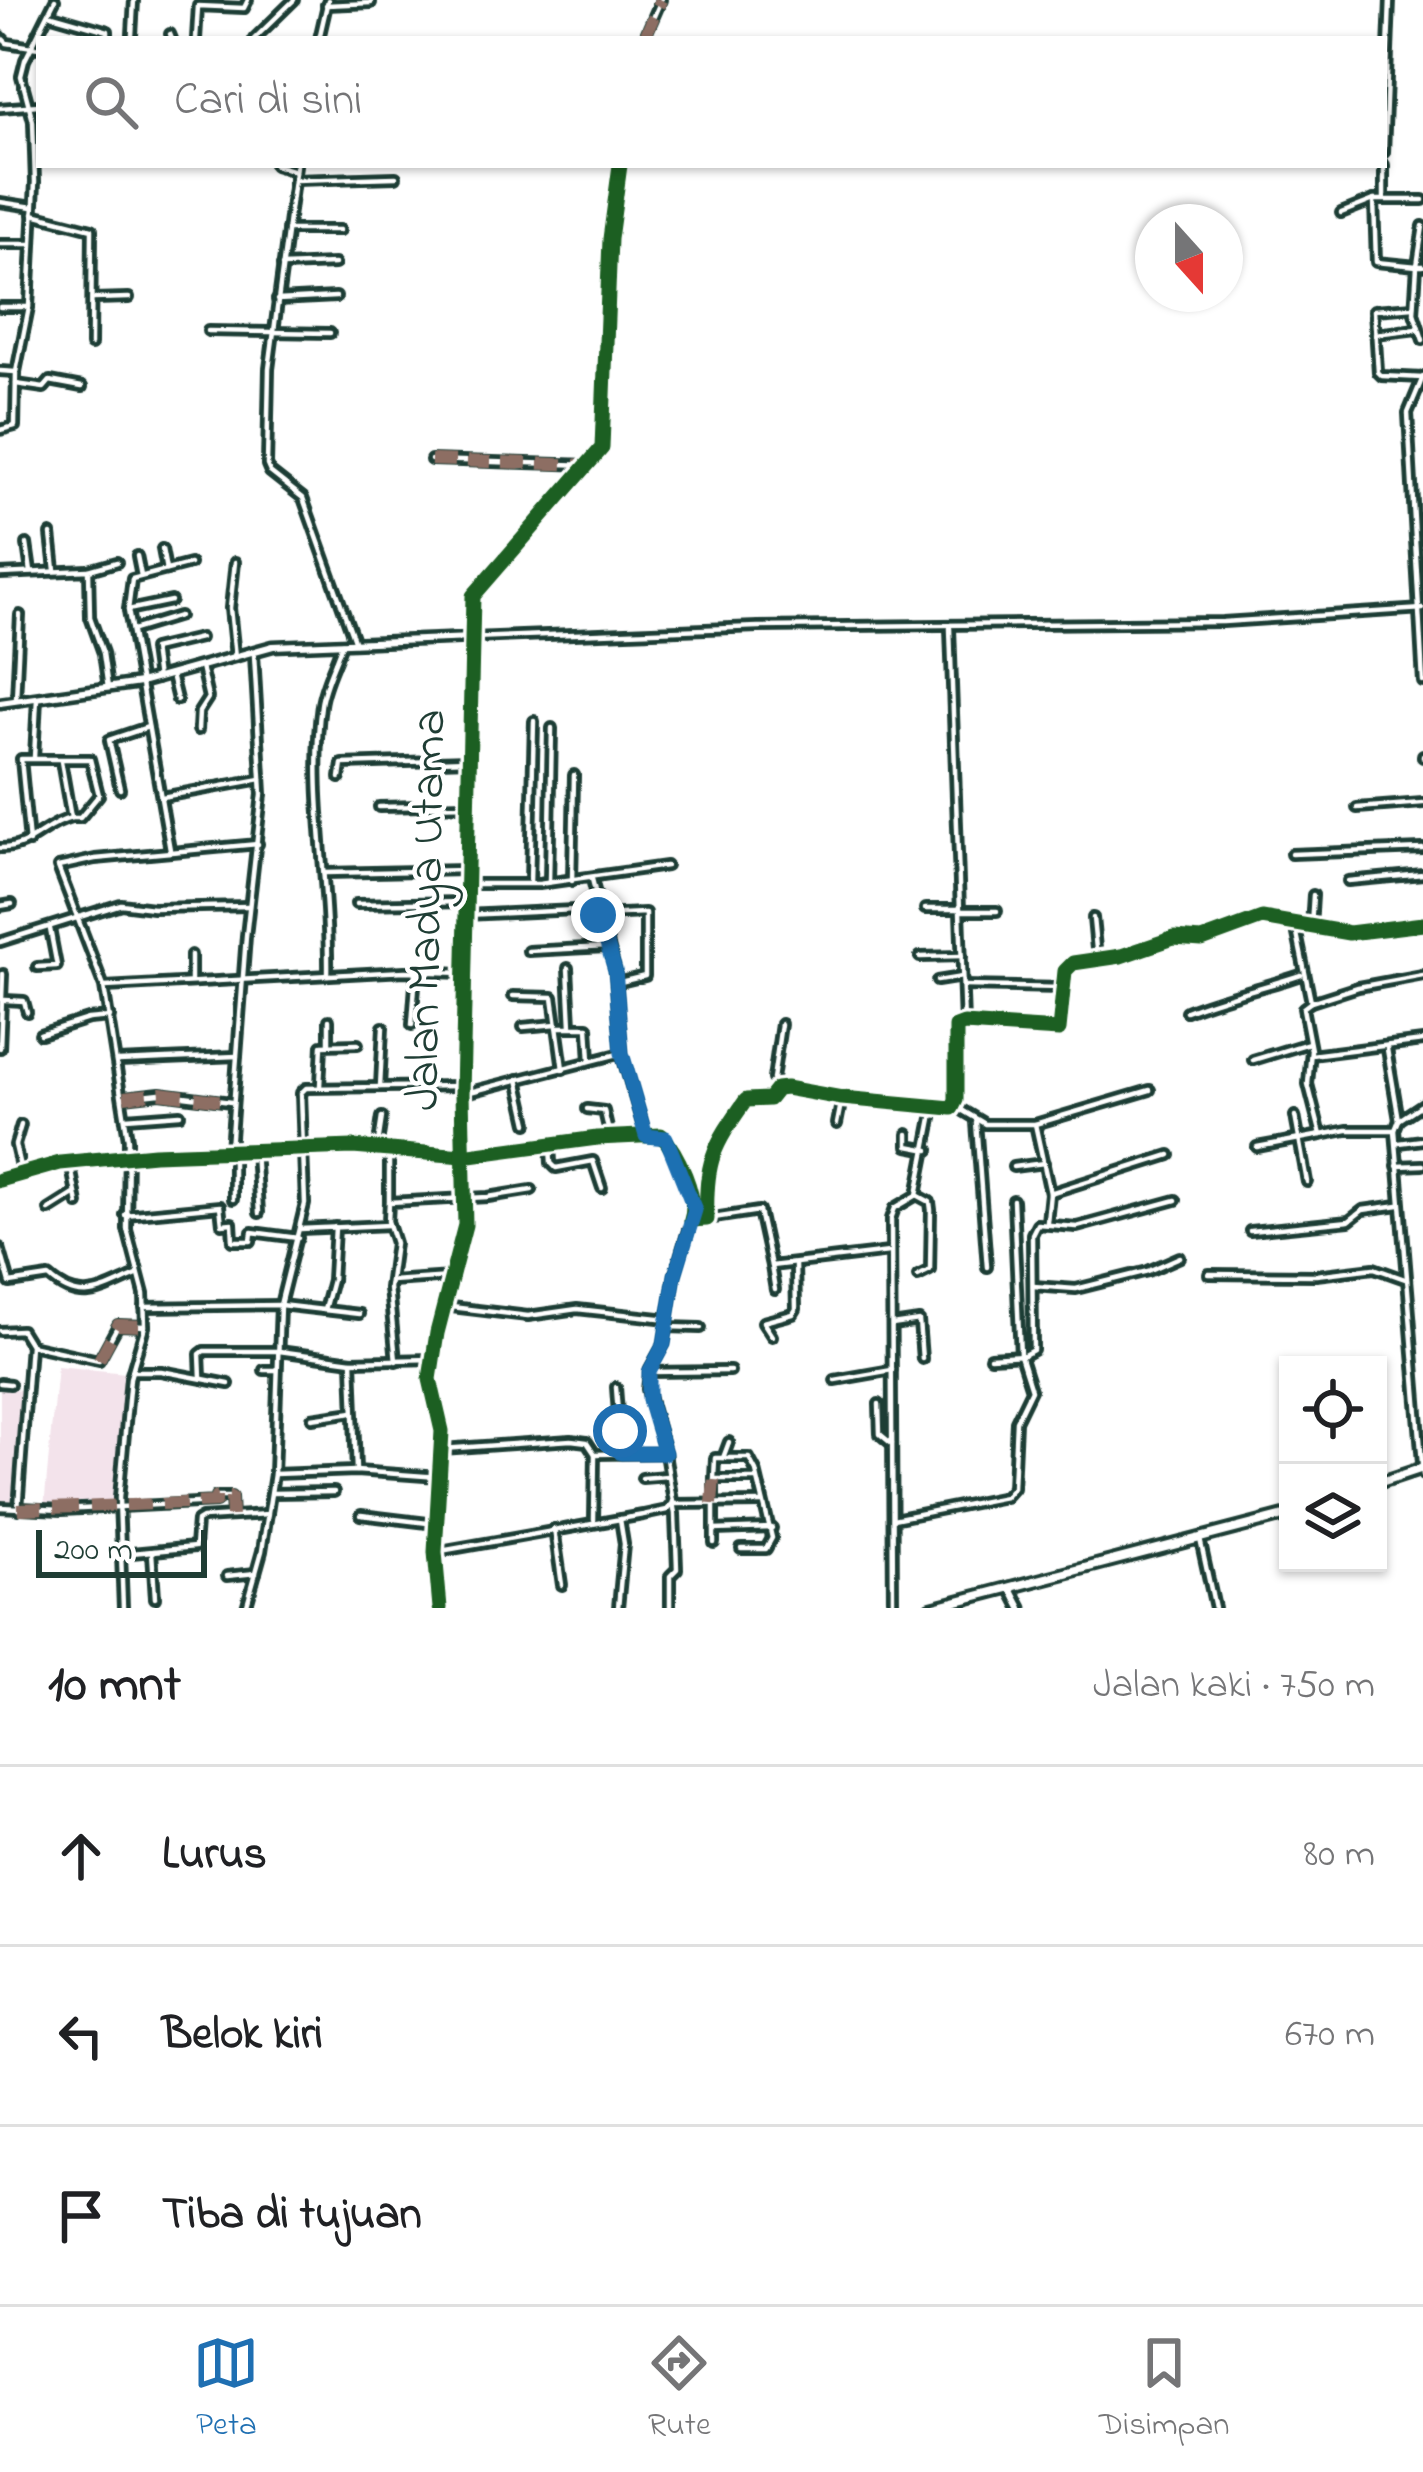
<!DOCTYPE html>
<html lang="id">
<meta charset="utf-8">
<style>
body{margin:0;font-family:"Indie Flower",sans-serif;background:#f2f2f2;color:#202124}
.controls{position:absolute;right:36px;bottom:36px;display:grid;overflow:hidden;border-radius:0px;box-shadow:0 3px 9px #0004}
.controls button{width:108px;height:108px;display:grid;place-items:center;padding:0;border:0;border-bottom:3px solid #e0e0e0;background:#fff;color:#202124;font:60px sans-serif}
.compass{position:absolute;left:1135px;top:204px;width:108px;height:108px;border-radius:50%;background:#fff;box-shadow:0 3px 9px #0004;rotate:159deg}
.scale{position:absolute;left:36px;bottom:30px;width:171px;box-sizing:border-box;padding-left:12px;border:6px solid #1f3d34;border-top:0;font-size:33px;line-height:42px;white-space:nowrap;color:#1f3d34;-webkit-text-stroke:9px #fff;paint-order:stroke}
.stop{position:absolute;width:36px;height:36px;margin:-27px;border:9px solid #1f6fb2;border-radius:50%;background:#fff}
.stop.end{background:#1f6fb2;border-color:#fff;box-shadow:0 3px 12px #0008}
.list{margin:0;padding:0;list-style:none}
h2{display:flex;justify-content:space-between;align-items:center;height:156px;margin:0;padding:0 48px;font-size:51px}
h2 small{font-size:39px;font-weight:400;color:#757577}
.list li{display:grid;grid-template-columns:78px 1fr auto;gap:36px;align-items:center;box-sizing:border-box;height:180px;padding:0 48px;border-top:3px solid #e0e0e0}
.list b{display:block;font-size:45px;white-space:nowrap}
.list em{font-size:39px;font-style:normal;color:#757577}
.icon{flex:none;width:66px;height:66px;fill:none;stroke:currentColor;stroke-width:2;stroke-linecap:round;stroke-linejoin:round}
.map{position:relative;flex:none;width:1423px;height:1608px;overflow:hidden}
.search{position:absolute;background:#fff;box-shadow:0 3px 9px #0004;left:36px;right:36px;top:36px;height:132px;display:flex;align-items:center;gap:30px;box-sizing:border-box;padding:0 42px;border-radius:0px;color:#757577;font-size:45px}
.sheet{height:696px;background:#fff}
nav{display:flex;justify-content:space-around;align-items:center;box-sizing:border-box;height:168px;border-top:3px solid #e0e0e0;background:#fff;font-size:33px;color:#757577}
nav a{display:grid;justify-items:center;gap:6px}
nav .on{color:#1f6fb2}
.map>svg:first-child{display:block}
.built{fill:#f3e3eb}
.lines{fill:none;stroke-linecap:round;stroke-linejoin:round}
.minor-casing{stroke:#1f3d34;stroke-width:14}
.tertiary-casing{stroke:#1f3d34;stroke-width:15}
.secondary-casing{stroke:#1f3d34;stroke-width:16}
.minor{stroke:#fff;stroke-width:4.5}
.tertiary{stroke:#fff;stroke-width:6}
.secondary{stroke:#fff;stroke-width:8}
.quiet{stroke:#8d6e63;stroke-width:12;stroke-dasharray:24 12;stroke-linecap:butt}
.cycleway-casing{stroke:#fff;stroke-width:22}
.cycleway{stroke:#1b5e20;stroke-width:15}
.route{stroke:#1f6fb2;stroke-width:15}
.labels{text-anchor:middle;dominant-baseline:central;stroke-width:9;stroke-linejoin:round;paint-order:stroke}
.street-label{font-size:48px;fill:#1f3d34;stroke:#fff}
</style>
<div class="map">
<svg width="1423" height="1608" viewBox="0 0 1423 1608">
<rect width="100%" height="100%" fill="#fff"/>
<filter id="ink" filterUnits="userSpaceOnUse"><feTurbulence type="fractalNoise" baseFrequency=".00833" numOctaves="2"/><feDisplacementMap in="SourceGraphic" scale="24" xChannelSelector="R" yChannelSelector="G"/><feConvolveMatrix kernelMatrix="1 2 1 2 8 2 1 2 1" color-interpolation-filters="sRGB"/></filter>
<g filter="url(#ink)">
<g class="built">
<polygon points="57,1366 126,1373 114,1508 44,1508"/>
<polygon points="0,1388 22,1390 17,1508 0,1506"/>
</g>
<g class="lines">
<g class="minor-casing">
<g id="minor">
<polyline points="326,5 371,3"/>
<polyline points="52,15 108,31 108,39"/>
<polyline points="170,34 172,39"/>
<polyline points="132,35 134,0"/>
<polyline points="0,36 7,43 39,48"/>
<polyline points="196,39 198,6 244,8 248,0"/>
<polyline points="254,39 294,0"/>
<polyline points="319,39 328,0"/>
<polyline points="644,39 661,0"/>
<polyline points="0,108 39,105"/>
<polyline points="1384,152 1390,0"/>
<polyline points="275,165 295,171"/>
<polyline points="296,165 269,369 267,465 270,472 303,498 355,643"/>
<polyline points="620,165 610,239 602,448 599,456 475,589 472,638 758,627 1223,622 1423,609"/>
<polyline points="1384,165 1384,199"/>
<polyline points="294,180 396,177"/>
<polyline points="1374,200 1376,262 1417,266 1423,226"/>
<polyline points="0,202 33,207"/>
<polyline points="1341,213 1374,200 1423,200"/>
<polyline points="33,214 92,229 91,345"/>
<polyline points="287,230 340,230"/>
<polyline points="0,244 30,244"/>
<polyline points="282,266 335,264"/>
<polyline points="1423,266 1417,266 1414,313 1423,340"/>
<polyline points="93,299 129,298"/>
<polyline points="277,300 336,297"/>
<polyline points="0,307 29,307"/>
<polyline points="1414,307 1374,310 1378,372 1382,376 1423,378"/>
<polyline points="208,331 330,333"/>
<polyline points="1375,334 1417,329"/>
<polyline points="0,371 16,372"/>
<polyline points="1423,377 1408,413 1423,682"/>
<polyline points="16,384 44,388 50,381 82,387"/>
<polyline points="0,430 15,426 16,372 29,307 35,182 33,121 21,76 25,60 55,0"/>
<polyline points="431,460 590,465"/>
<polyline points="51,534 55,570"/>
<polyline points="27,544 31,572"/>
<polyline points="162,549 166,570"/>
<polyline points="137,556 141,576"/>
<polyline points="89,570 117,562"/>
<polyline points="0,574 89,570 90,617 103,653 108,688"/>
<polyline points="128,610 171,601"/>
<polyline points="950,628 964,1024"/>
<polyline points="133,630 179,616"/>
<polyline points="235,657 230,608 235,562"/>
<polyline points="171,675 177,700"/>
<polyline points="157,679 153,649 200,638"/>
<polyline points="16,699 20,615"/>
<polyline points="198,730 199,712 208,698 201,667"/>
<polyline points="1423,755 1423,757"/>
<polyline points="34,758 37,698"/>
<polyline points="340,778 342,764 469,760"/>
<polyline points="120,789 109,740 148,727"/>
<polyline points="162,797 261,779"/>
<polyline points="379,807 468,805"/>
<polyline points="1357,808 1423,803"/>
<polyline points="29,842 21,759 90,759 99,795 80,818 71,818"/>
<path d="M0 848C30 849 43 825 71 818L61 761"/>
<polyline points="170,850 128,610 132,579 190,564"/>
<polyline points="1291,854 1423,849"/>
<polyline points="325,873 466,870"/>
<polyline points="572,881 574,775"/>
<polyline points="1348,881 1423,874"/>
<polyline points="549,882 552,728"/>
<polyline points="530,883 534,721"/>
<polyline points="466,884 539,884 666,866"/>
<polyline points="356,904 466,902"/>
<polyline points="0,906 12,904"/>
<polyline points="925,909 960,909"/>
<polyline points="960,911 997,911"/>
<polyline points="465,915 597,909"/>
<polyline points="600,915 645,913 645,976 616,983"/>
<polyline points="1093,918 1097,959"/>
<polyline points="1295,924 1311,1002 1358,987 1423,975"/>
<polyline points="1311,927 1313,895"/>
<polyline points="0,942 121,904 153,908 249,906"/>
<polyline points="528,951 606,947"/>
<polyline points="191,955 191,980"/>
<polyline points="920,957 962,956"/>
<polyline points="37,967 57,966 50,929"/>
<polyline points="568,968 571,1026"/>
<path d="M328 975C330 886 309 793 321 705 324 683 336 663 342 643"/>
<polyline points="937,981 962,977"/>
<polyline points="963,986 1063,988"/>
<polyline points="105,987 405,971 464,973"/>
<polyline points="513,996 553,997 563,1069"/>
<polyline points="5,1000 24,1001 27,1012"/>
<polyline points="1311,1002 1303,1008 1311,1050 1308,1084 1321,1135 1347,1130 1395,1130"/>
<path d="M1186 1011C1224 996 1262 988 1301 975"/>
<polyline points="329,1020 329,1044"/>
<polyline points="412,1025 416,972"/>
<polyline points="523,1027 557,1024"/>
<polyline points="557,1027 588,1027 590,1061"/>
<polyline points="40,1034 88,1019 110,1017"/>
<polyline points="0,1048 3,974"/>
<polyline points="1387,1049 1399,1120"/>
<polyline points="622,1055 646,1136"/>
<polyline points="1311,1055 1423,1041"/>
<polyline points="1253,1060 1309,1043"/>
<polyline points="118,1061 237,1056"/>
<polyline points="518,1079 528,1123"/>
<polyline points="320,1086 322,1045 358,1044"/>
<polyline points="380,1087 383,1027"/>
<polyline points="777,1089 773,1079 781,1024"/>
<polyline points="462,1094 622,1053 615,970 592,879"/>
<polyline points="124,1097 160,1093 231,1102"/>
<polyline points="1423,1104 1399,1120 1395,1130 1423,1475"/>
<polyline points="955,1106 985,1124 1035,1124 1150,1090"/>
<polyline points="587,1109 604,1111 610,1137"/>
<polyline points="1295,1116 1307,1182"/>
<polyline points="126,1118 180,1114"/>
<polyline points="976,1122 987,1267"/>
<polyline points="837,1124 842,1098"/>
<polyline points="1035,1124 1050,1193 1047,1222"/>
<polyline points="21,1125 15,1145 21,1171"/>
<polyline points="908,1134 908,1146 929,1150"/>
<polyline points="1399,1143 1423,1140"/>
<polyline points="550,1145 551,1163 556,1168 593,1161 602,1188"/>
<polyline points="1257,1147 1321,1135"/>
<polyline points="230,1150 246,936 262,794 254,654"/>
<polyline points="255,1150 259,1213"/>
<polyline points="377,1150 382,1117"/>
<polyline points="70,1162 78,1204"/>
<polyline points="1397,1166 1423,1165"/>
<polyline points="1013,1167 1044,1163"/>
<path d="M0 1180 60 1163 154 1154 353 1147 463 1156 597 1138 661 1135C677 1151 699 1198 691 1220L707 1219C705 1161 713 1147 746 1100L769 1099 777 1089 786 1088 842 1098 952 1108 956 1100V1027L964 1024 1059 1030 1065 971 1073 963 1121 956 1174 938 1202 940 1262 918 1349 933 1423 924"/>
<polyline points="1050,1193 1170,1155"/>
<polyline points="917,1195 930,1202 931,1210 930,1270 918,1276"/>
<polyline points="233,1199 233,1150"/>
<polyline points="389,1202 389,1153"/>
<polyline points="49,1210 76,1193"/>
<polyline points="125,1215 220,1206 222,1224 232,1223 233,1241 251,1241 252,1232 298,1238"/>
<polyline points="707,1219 759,1211 771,1266 889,1252"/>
<polyline points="300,1229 389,1225"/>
<polyline points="1250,1231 1349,1221 1363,1210 1399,1205"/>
<path d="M0 1248 10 1283 49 1277C82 1307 103 1289 137 1275"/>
<polyline points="771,1266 775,1290"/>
<polyline points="1209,1274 1316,1275 1374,1268 1405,1279"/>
<polyline points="391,1281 451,1277"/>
<polyline points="1033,1286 1076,1289 1148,1271 1180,1257"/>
<polyline points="443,1306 528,1316 577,1309 668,1319"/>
<polyline points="144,1307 280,1305 359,1314"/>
<polyline points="324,1310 332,1280 335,1227"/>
<polyline points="892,1325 919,1321 922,1359"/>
<polyline points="667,1327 701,1328"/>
<polyline points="0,1331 21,1330 29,1343"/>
<polyline points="772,1336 763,1322 793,1314 796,1309 795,1265"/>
<polyline points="990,1357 1024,1355 1033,1350 1032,1234 1037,1224 1077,1227 1176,1200"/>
<polyline points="352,1361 356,1471"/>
<polyline points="396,1361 389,1288 395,1243 388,1221 389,1202 488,1197 532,1190"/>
<polyline points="264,1370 277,1370"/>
<polyline points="132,1371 161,1371 229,1384"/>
<polyline points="649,1372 730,1371"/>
<polyline points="201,1378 200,1354 204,1351 279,1351 352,1361 432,1359"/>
<polyline points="835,1380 892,1370"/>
<polyline points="0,1383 10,1384"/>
<polyline points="616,1387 621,1453"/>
<polyline points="879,1404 880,1434 892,1444"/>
<polyline points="312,1418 353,1412"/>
<polyline points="442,1449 571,1440 587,1442 595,1454 664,1453"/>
<polyline points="723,1458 729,1442"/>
<polyline points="274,1474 356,1471 439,1477"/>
<polyline points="642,1478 667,1476"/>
<polyline points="714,1479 714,1530 772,1528"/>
<polyline points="273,1493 334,1492"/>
<polyline points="0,1507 62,1510 216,1502 216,1497 231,1497 232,1516"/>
<polyline points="18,1509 30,1345 99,1360 118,1325 145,1326"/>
<polyline points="361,1515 436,1524"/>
<polyline points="893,1519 1005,1497 1013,1488 1016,1421 1031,1390 1020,1355 1013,1200"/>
<polyline points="594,1520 595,1454"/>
<polyline points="554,1529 562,1585"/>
<polyline points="1200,1539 1215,1608"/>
<polyline points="714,1543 714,1530"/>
<polyline points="741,1549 766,1549 772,1538 756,1471 749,1458 715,1458 714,1479 758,1479"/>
<polyline points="152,1552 155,1598"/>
<polyline points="435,1552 643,1515 667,1510 672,1504 762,1503"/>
<polyline points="121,1554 195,1547 197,1521 202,1518 268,1514"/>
<polyline points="227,1576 256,1573"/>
<polyline points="123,1608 119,1498 130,1378 145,1326 144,1294 127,1229 128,1139 104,987 58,867 95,859 258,844"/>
<polyline points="246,1608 262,1551 274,1474 280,1305 305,1204 301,1093 306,1088 463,1086"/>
<polyline points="618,1608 624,1544 620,1519"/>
<polyline points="670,1608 670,1576 677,1569 675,1514 665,1453 647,1389 650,1369 664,1344 675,1275 691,1220"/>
<polyline points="893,1608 891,1219 895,1208 917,1195 934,1108"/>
</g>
</g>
<g class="tertiary-casing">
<g id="tertiary">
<polyline points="0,703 140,683 273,646 472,638 462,1094 465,1225 437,1333 430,1379 442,1431 435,1552 440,1608"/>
<polyline points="1010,1587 1021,1608"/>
</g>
</g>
<g class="secondary-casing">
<g id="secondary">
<polyline points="1378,1483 1423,1468"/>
<polyline points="931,1608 1288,1515"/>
</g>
</g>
<use href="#minor" class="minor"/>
<use href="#tertiary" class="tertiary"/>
<use href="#secondary" class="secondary"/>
<g class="quiet">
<polyline points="644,39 661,0"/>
<polyline points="431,460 590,465"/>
<polyline points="124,1097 160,1093 231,1102"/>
<polyline points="99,1360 118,1325 145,1326"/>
<polyline points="712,1504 714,1479"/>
<polyline points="18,1509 216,1502 216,1497 231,1497 232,1516"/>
</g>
<g class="cycleway-casing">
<g id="cycleway">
<path d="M0 1180 60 1163 154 1154 353 1147 463 1156 597 1138 661 1135C677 1151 699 1198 691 1220L707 1219C705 1161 713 1147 746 1100L769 1099 777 1089 786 1088 842 1098 952 1108 956 1100V1027L964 1024 1059 1030 1065 971 1073 963 1121 956 1174 938 1202 940 1262 918 1349 933 1423 924"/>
<polyline points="440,1608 435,1552 442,1431 430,1379 437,1333 465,1225 462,1094 473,596 602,448 610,239 620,165"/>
</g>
</g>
<use href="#cycleway" class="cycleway"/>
</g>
</g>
<g class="lines" filter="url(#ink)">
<polyline class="route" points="598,915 615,970 622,1053 646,1136 666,1138 695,1210 675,1275 664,1344 649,1372 649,1400 665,1453 621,1453 620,1431"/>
</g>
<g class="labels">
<g class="street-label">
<text transform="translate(428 910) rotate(-89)">Jalan Madya Utama</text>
</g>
</g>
</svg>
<div class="controls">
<button><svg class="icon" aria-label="locate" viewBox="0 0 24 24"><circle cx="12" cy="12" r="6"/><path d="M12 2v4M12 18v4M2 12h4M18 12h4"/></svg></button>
<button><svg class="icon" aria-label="layers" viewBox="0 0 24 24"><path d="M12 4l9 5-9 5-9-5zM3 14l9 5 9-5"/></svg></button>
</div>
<svg class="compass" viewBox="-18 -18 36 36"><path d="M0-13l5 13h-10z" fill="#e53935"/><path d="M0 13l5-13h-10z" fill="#757577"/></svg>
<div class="scale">200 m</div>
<div class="stop" style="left:620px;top:1431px"></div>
<div class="stop end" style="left:598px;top:915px"></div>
<div class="search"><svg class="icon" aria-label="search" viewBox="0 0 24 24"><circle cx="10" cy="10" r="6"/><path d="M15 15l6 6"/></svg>Cari di sini</div>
</div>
<section class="sheet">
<h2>10 mnt<small>Jalan kaki · 750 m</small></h2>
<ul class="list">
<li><svg class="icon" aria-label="ahead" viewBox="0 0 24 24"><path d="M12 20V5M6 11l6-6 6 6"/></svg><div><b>Lurus</b></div><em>80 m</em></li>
<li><svg class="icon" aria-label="left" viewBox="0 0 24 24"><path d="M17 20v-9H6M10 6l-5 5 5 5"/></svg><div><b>Belok kiri</b></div><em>670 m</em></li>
<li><svg class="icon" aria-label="arrive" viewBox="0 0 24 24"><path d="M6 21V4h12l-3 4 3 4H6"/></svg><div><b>Tiba di tujuan</b></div></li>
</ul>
</section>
<nav>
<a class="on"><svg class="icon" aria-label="map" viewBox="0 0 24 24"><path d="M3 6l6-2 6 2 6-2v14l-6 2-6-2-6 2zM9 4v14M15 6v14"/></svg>Peta</a>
<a><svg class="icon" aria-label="directions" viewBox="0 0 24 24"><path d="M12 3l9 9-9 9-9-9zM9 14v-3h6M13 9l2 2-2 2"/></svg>Rute</a>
<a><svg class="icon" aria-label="saved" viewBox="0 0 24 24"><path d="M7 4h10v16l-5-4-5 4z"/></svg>Disimpan</a>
</nav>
